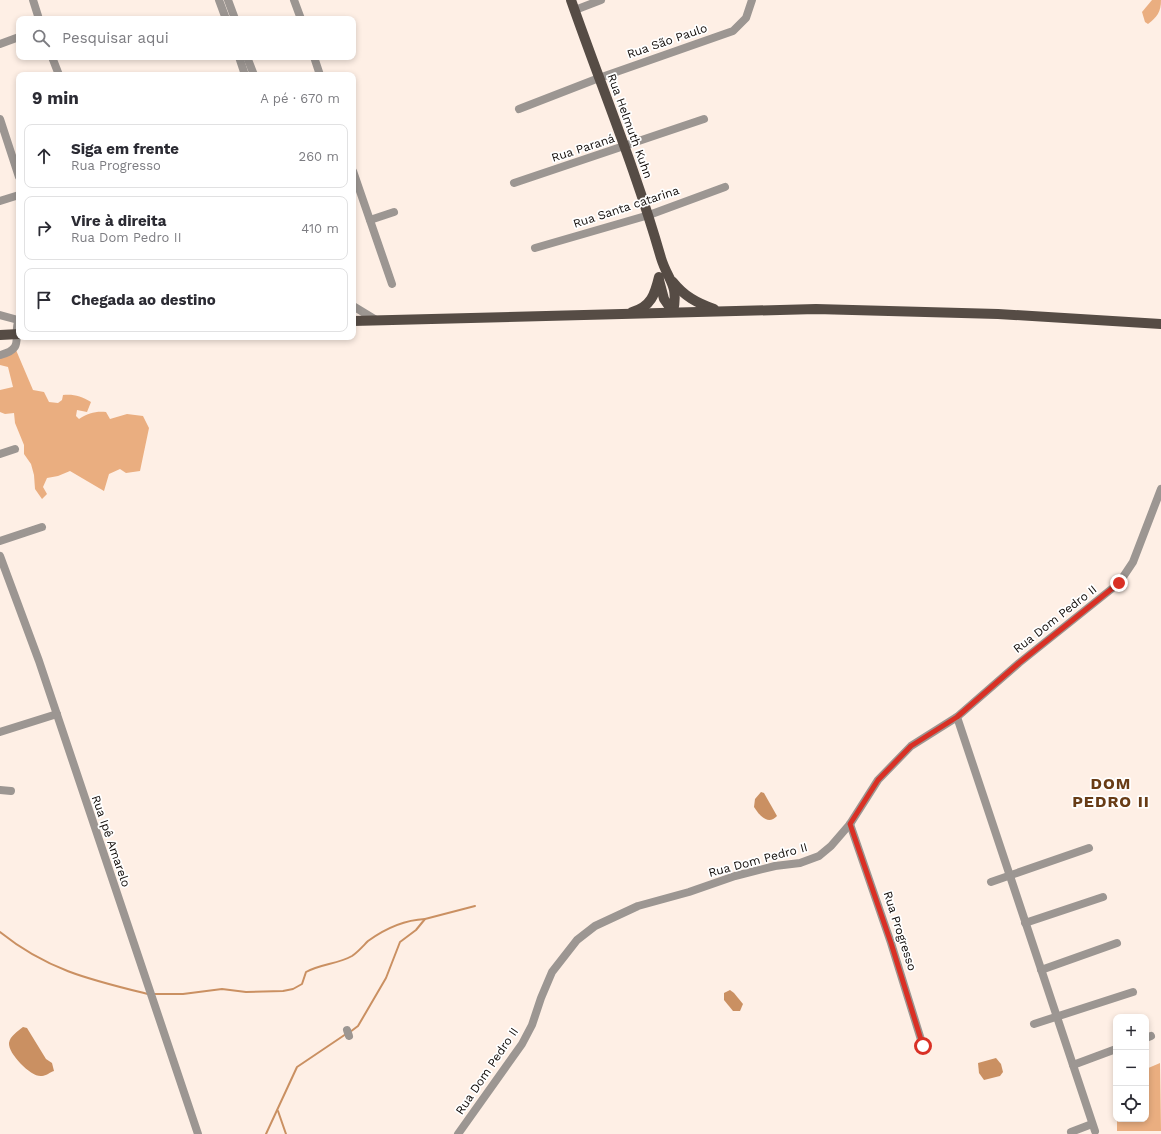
<!DOCTYPE html>
<html lang="pt">
<meta charset="utf-8">
<style>
body{margin:0;font-family:"Work Sans",sans-serif;background:#f2f2f3;color:#2b2b33}
.controls{position:absolute;right:12px;bottom:12px;display:grid;overflow:hidden;border-radius:8px;box-shadow:0 2px 6px #0003}
.controls button{width:36px;height:36px;display:grid;place-items:center;padding:0;border:0;border-bottom:1px solid #e1e1e2;background:#fff;color:#2b2b33;font:20px sans-serif}
.stop{position:absolute;width:12px;height:12px;margin:-9px;border:3px solid #d93025;border-radius:50%;background:#fff}
.stop.end{background:#d93025;border-color:#fff;box-shadow:0 1px 4px #0008}
.list{margin:0;padding:0;list-style:none}
h2{display:flex;justify-content:space-between;align-items:center;height:52px;margin:0;padding:0 16px;font-size:17px}
h2 small{font-size:13px;font-weight:400;color:#7c7c81}
.list li{display:grid;grid-template-columns:26px 1fr auto;gap:12px;align-items:center;box-sizing:border-box;height:64px;margin:0 8px 8px;padding:0 8px;border:1px solid #e1e1e2;border-radius:8px}
.list b{display:block;font-size:15px;white-space:nowrap}
.list p{margin:0;font-size:13px;white-space:nowrap;color:#7c7c81}
.list em{font-size:13px;font-style:normal;color:#7c7c81}
.icon{flex:none;width:22px;height:22px;fill:none;stroke:currentColor;stroke-width:2;stroke-linecap:round;stroke-linejoin:round}
.map{position:relative;flex:none;width:1161px;height:1134px;overflow:hidden}
.search{position:absolute;background:#fff;box-shadow:0 2px 6px #0003;left:16px;top:16px;width:340px;height:44px;display:flex;align-items:center;gap:10px;box-sizing:border-box;padding:0 14px;border-radius:8px;color:#7c7c81;font-size:15px}
.panel{position:absolute;background:#fff;box-shadow:0 2px 6px #0003;left:16px;top:72px;width:340px;height:268px;border-radius:8px}
.map>svg:first-child{display:block}
.forest{fill:#eaae80}
.water{fill:#ca9062}
.lines{fill:none;stroke-linecap:round;stroke-linejoin:round}
.stream{stroke:#ca9062;stroke-width:2}
.minor{stroke:#9c9692;stroke-width:8}
.major{stroke:#564c45;stroke-width:10}
.route{stroke:#d93025;stroke-width:5}
.labels{text-anchor:middle;dominant-baseline:central;stroke-width:3.5;stroke-linejoin:round;paint-order:stroke}
.street-label{font-size:12px;fill:#100b08;stroke:#fff}
.district-label{font-size:16px;font-weight:bold;letter-spacing:1px;fill:#683c16;stroke:#fff}
</style>
<div class="map">
<svg width="1161" height="1134" viewBox="0 0 1161 1134">
<rect width="100%" height="100%" fill="#feefe5"/>
<g class="forest">
<path d="M1152 0H1161C1161 12 1157 17 1148 24L1145 22 1142 12Z"/>
<path d="M16 350 33 390 44 392 49 402 58 403 62 400 63 395C74 394 81 396 91 402L87 412 77 410 76 416 79 419C88 413 96 411 106 412L110 419 127 414 143 416 149 428 140 471 126 473 120 469 109 474 104 491 70 471 58 476 47 478 43 487 47 494 42 499 35 489 34 475 31 464 24 454V445L15 423 14 413 5 414 0 412V390L13 387 8 367 0 365V357Z"/>
<polygon points="1160,1063 1161,1131 1117,1131 1117,1119 1146,1119 1146,1069"/>
</g>
<g class="water">
<path d="M761 792 764 793 777 816C768 826 759 815 754 807L755 799Z"/>
<polygon points="730,990 734,993 743,1004 740,1011 733,1011 724,1000 724,993"/>
<path d="M23 1027 27 1028 46 1059 52 1063 54 1071C50 1072 46 1076 42 1076 32 1078 8 1054 9 1043 10 1036 18 1031 23 1027Z"/>
<polygon points="996,1058 1001,1064 1003,1072 1000,1076 984,1080 979,1073 978,1063"/>
</g>
<g class="lines">
<g class="stream">
<path d="M0 932C47 970 91 980 148 994"/>
<path d="M153 994H183L222 989 246 992 283 991 293 989 302 984 306 972C320 964 338 964 352 956 358 952 363 946 368 941 386 928 404 920 425 919"/>
<polyline points="350,1032 358,1026 386,978 400,942 416,930 425,919 475,906"/>
<polyline points="278,1111 286,1134"/>
<polyline points="266,1134 297,1067 346,1034"/>
</g>
<g class="minor">
<polyline points="33,0 39,19"/>
<polyline points="219,0 226,19"/>
<polyline points="228,0 235,19"/>
<polyline points="294,0 301,19"/>
<polyline points="575,10 601,0"/>
<polyline points="0,44 19,37"/>
<polyline points="52,57 59,75"/>
<polyline points="239,57 245,75"/>
<polyline points="247,57 254,75"/>
<polyline points="314,57 320,75"/>
<polyline points="519,109 599,78 733,31 746,18 752,0"/>
<polyline points="0,119 19,177"/>
<polyline points="353,171 392,284"/>
<polyline points="514,183 704,119"/>
<polyline points="0,201 19,195"/>
<polyline points="370,220 394,212"/>
<polyline points="535,248 649,215 725,187"/>
<polyline points="353,306 376,320"/>
<polyline points="0,315 18,320"/>
<path d="M0 355C26 349 12 336 19 319"/>
<polyline points="0,454 15,449"/>
<polyline points="0,541 42,527"/>
<polyline points="0,556 39,661 198,1134"/>
<polyline points="957,717 1095,1131"/>
<polyline points="0,732 57,714"/>
<polyline points="0,790 11,791"/>
<polyline points="850,824 891,943 923,1046"/>
<polyline points="991,882 1089,848"/>
<polyline points="1025,923 1103,897"/>
<polyline points="1041,970 1117,943"/>
<polyline points="1034,1024 1133,992"/>
<polyline points="347,1030 349,1036"/>
<polyline points="1146,1038 1151,1036"/>
<polyline points="1073,1065 1116,1049"/>
<polyline points="1071,1132 1092,1124"/>
<polyline points="458,1134 522,1044 532,1025 541,998 552,972 577,940 595,926 638,906 689,892 735,876 775,866 800,863 819,856 831,846 850,824 878,780 911,746 957,717 1019,663 1119,583 1133,562 1161,489"/>
</g>
<g class="major">
<path d="M571 0C601 86 636 170 661 258 668 281 679 284 673 312"/>
<polyline points="659,280 664,299 673,312"/>
<path d="M673 282C684 296 697 303 714 309"/>
<path d="M632 312C651 307 655 294 659 277"/>
<polyline points="353,321 816,309 998,314 1161,324"/>
<polyline points="0,335 19,334"/>
</g>
</g>
<g class="lines">
<polyline class="route" points="923,1046 891,943 850,824 878,780 911,746 957,717 1019,663 1119,583"/>
</g>
<g class="labels">
<g class="street-label">
<text transform="translate(667 41) rotate(-19)">Rua São Paulo</text>
<text transform="translate(630 126) rotate(70)">Rua Helmuth Kuhn</text>
<text transform="translate(583 148) rotate(-18)">Rua Paraná</text>
<text transform="translate(626 207) rotate(-18)">Rua Santa catarina</text>
<text transform="translate(1055 619) rotate(-38)">Rua Dom Pedro II</text>
<text transform="translate(111 841) rotate(71)">Rua Ipê Amarelo</text>
<text transform="translate(758 860) rotate(-15)">Rua Dom Pedro II</text>
<text transform="translate(900 931) rotate(72)">Rua Progresso</text>
<text transform="translate(487 1071) rotate(-56)">Rua Dom Pedro II</text>
</g>
<g class="district-label">
<text x="1111" y="783">DOM<tspan x="1111" dy="18">PEDRO II</tspan></text>
</g>
</g>
</svg>
<div class="controls">
<button>+</button>
<button>−</button>
<button><svg class="icon" aria-label="locate" viewBox="0 0 24 24"><circle cx="12" cy="12" r="6"/><path d="M12 2v4M12 18v4M2 12h4M18 12h4"/></svg></button>
</div>
<div class="stop" style="left:923px;top:1046px"></div>
<div class="stop end" style="left:1119px;top:583px"></div>
<div class="search"><svg class="icon" aria-label="search" viewBox="0 0 24 24"><circle cx="10" cy="10" r="6"/><path d="M15 15l6 6"/></svg>Pesquisar aqui</div>
<section class="panel">
<h2>9 min<small>A pé · 670 m</small></h2>
<ul class="list">
<li><svg class="icon" aria-label="ahead" viewBox="0 0 24 24"><path d="M12 20V5M6 11l6-6 6 6"/></svg><div><b>Siga em frente</b><p>Rua Progresso</p></div><em>260 m</em></li>
<li><svg class="icon" aria-label="right" viewBox="0 0 24 24"><path d="M7 20v-9h11M14 6l5 5-5 5"/></svg><div><b>Vire à direita</b><p>Rua Dom Pedro II</p></div><em>410 m</em></li>
<li><svg class="icon" aria-label="arrive" viewBox="0 0 24 24"><path d="M6 21V4h12l-3 4 3 4H6"/></svg><div><b>Chegada ao destino</b></div></li>
</ul>
</section>
</div>
